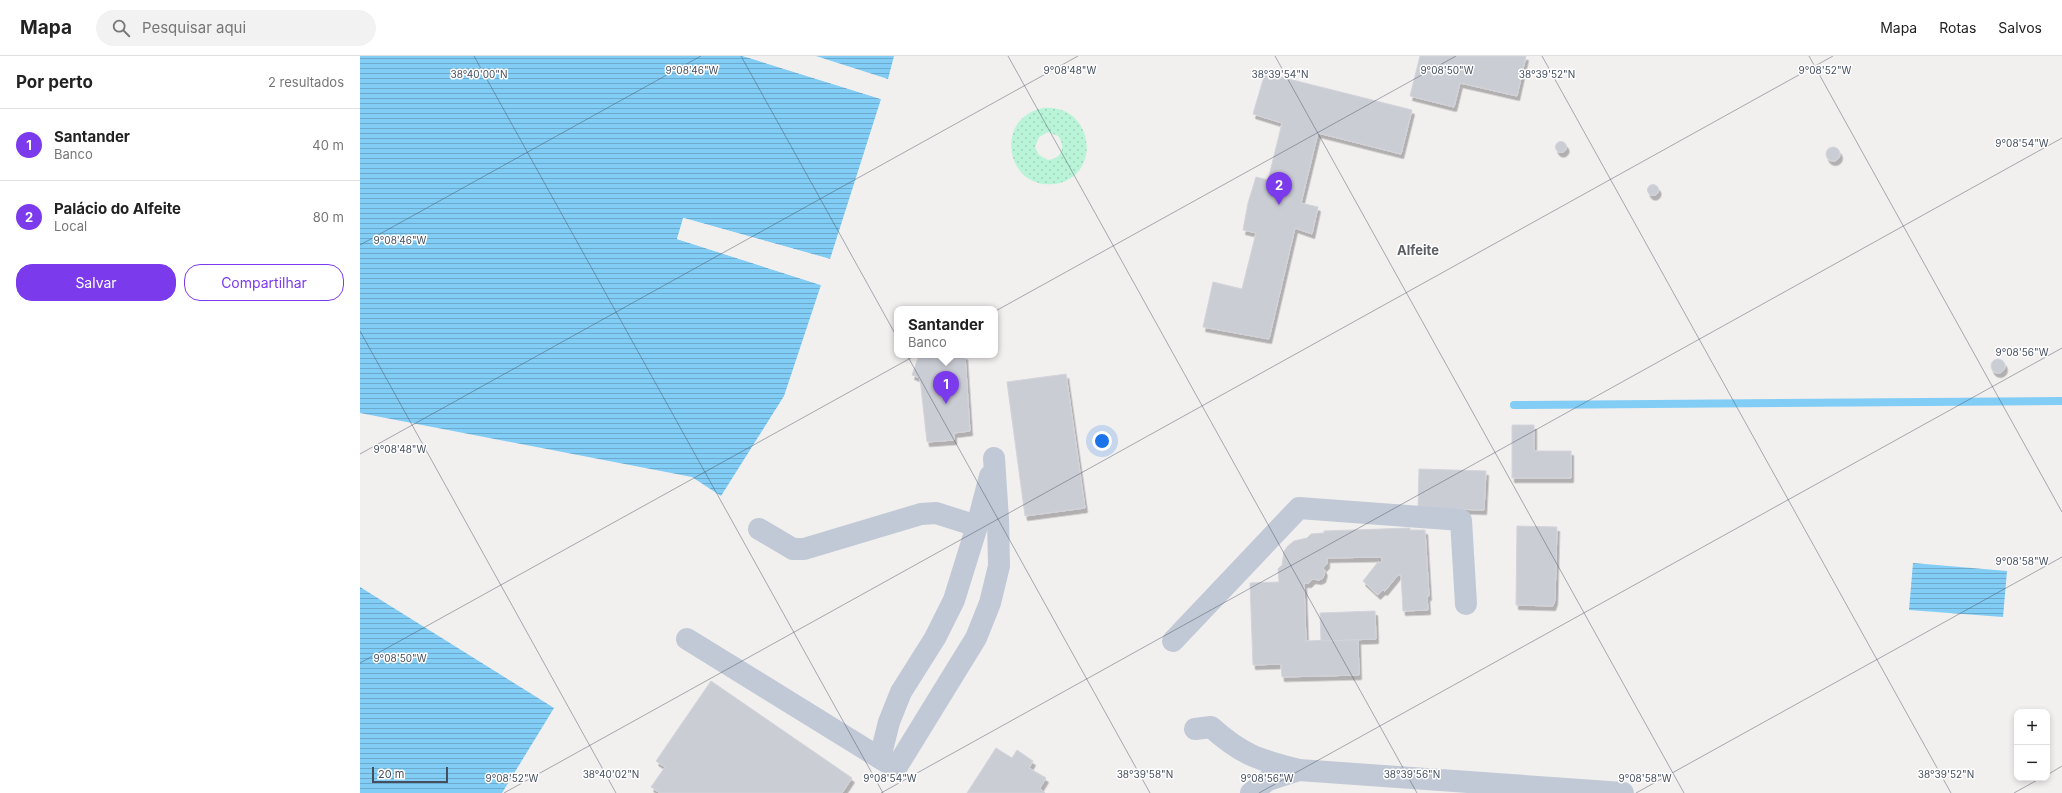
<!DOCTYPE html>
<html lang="pt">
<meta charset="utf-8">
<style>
body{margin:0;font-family:Inter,sans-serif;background:#f2f2f2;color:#222}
.controls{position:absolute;right:12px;bottom:12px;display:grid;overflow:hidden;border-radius:8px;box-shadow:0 2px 6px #0003}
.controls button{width:36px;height:36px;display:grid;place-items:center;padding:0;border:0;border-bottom:1px solid #e0e0e0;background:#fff;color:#222;font:20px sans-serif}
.scale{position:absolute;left:12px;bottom:10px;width:76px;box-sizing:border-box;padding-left:4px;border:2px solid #454f5f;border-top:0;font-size:11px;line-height:14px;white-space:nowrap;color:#454f5f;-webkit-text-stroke:3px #fff;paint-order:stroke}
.you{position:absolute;left:742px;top:385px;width:14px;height:14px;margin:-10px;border:3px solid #fff;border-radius:50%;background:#1a73e8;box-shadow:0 0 0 6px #1a73e833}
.badge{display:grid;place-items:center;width:26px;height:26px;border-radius:50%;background:#7c3aed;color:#fff;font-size:13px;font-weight:700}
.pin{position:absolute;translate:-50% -33px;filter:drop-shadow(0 1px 2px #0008)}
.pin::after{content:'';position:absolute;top:21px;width:14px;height:12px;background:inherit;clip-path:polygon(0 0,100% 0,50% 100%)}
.popup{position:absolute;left:534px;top:250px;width:104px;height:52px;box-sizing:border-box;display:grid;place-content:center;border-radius:8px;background:#fff;filter:drop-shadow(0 1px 3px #0005);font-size:13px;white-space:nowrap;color:#767676}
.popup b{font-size:15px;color:#222}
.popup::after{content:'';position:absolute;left:50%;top:100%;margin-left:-8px;border:8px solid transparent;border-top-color:#fff}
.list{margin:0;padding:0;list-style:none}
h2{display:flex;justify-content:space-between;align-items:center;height:52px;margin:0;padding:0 16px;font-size:17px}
h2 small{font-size:13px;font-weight:400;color:#767676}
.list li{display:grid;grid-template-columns:26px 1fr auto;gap:12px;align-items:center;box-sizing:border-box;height:72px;padding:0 16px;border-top:1px solid #e0e0e0}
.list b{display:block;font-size:15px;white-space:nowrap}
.list p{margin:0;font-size:13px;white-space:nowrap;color:#767676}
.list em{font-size:13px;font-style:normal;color:#767676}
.actions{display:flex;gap:8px;padding:12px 16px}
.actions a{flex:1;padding:9px 0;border:1px solid #7c3aed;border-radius:16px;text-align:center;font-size:14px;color:#7c3aed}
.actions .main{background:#7c3aed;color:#fff}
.icon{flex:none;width:22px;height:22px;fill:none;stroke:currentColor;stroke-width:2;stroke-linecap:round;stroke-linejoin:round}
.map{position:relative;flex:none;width:1702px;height:737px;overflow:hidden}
header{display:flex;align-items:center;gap:24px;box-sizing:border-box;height:56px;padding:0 20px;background:#fff;border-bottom:1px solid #e0e0e0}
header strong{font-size:19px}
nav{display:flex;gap:22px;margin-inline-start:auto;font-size:14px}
.search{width:280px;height:36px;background:#f2f2f2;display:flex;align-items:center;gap:10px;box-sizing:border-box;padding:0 14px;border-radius:22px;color:#767676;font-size:15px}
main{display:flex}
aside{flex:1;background:#fff}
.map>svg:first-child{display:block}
.grass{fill:url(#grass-dots);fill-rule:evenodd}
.water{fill:url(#water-rules)}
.pier{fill:#f2efef}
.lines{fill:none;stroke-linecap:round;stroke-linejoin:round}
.stream{stroke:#82cdf5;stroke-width:8}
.building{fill:#cbcdd5;stroke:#d3d4db;filter:url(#shadow)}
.minor{stroke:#c1c9d6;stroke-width:22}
.ticks{fill:none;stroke:#454f5f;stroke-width:1;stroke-opacity:0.45}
.labels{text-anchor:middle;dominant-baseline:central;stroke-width:3;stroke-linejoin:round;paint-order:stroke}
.neighbourhood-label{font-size:13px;font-weight:bold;fill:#5b5e65;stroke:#fff}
.ticks-label{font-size:10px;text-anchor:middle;fill:#454f5f;stroke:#fff;stroke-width:3;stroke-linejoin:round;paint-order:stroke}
</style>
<header>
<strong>Mapa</strong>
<div class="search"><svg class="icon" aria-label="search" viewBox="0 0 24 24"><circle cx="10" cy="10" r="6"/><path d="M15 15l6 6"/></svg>Pesquisar aqui</div>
<nav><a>Mapa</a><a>Rotas</a><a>Salvos</a></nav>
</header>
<main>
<aside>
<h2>Por perto<small>2 resultados</small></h2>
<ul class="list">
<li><span class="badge">1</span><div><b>Santander</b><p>Banco</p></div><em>40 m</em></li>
<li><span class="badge">2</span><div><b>Palácio do Alfeite</b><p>Local</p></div><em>80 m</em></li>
</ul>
<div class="actions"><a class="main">Salvar</a><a>Compartilhar</a></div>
</aside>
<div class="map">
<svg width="1702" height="737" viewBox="0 0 1702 737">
<defs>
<pattern id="grass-dots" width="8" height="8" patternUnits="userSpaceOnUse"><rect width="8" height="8" fill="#b9f4d8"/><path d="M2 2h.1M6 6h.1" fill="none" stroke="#a0d3bc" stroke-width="1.8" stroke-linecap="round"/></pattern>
<pattern id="water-rules" width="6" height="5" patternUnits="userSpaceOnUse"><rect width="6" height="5" fill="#82cdf5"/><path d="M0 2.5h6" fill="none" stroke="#6ca9ca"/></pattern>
<filter id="shadow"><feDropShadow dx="2.5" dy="4.5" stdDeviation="0" flood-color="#0004"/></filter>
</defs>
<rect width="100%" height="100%" fill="#f2efef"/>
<path class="grass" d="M683 52C735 47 743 122 694 128 646 134 633 62 683 52ZM688 76 698 80C706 90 702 103 688 104L679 99 675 91 679 81Z"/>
<g class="water">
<polygon points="0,0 383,0 521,43 470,203 324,162 317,183 461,229 424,340 361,440 332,421 0,357"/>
<polygon points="456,0 534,0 528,23"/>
<polygon points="1553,507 1647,515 1643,561 1549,554"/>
<polygon points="0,531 194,652 142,737 0,737"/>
</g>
<g class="pier">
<polygon points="383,0 390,0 522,42 521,43"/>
<polygon points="323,162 470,203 469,205 325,165 319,181 462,227 461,229 317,183"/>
</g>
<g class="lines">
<polyline class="stream" points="1154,349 1702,345"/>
</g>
<g class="building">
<polygon points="1060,0 1166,0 1157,40 1100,27 1094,51 1050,40"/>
<polygon points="905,17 1052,54 1041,98 958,77 941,147 958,151 952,178 935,172 909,283 843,271 853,226 882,233 896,177 883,174 888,147 896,121 908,124 922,67 893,58"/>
<circle cx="1201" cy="91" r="5.5"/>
<circle cx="1473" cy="98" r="7"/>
<circle cx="1293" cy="134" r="5.5"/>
<polygon points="559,299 605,299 610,375 594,377 594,384 567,386 560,322 552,319"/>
<circle cx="1638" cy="310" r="7"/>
<polygon points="706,318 725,452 665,460 647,326"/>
<polygon points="1152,369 1174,369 1174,395 1211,395 1211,422 1152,422"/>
<polygon points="1059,413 1126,415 1124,454 1058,452"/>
<polygon points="1157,470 1197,471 1195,544 1193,550 1156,549"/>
<polygon points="1050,472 1050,474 1065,474 1069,540 1067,540 1068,554 1043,555 1041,519 1038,519 1025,535 1023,534 1018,539 1003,525 1018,506 1020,507 1022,505 1022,501 967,502 967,508 963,512 965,515 963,522 959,524 953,523 949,527 944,527 946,585 998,583 999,619 922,621 921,608 893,609 890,527 919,526 918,513 922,509 924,495 928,490 934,485 947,482 951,478 964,477 964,475"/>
<polygon points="1015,555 1016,583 961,585 960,557"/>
<polygon points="351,625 492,722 482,737 300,737 291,731 305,711 296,705"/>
<polygon points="636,692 652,702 657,694 673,705 669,712 686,722 680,732 685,737 607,737"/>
</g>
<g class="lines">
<g class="minor">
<polyline points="399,473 433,493 444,493 561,458 576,457 617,470"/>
<polyline points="327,583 536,712 616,582 630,547 639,510 638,463 634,402"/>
<polyline points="813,585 939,452 1101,464 1106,548"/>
<path d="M835 673 851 671C882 699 899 704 939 714L1263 737"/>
<polyline points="520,702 529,666 541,636 575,582 594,544 617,470 630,420"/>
<polyline points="891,737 908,724 939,714"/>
</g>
</g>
<path class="ticks" d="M114 0 523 737M381 0 790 737M648 0 1057 737M915 0 1324 737M1182 0 1591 737M1449 0 1702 456M0 189 341 0M0 275 256 737M0 398 718 0M0 607 1096 0M1687 719 1702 710M144 737 1473 0M521 737 1702 82M899 737 1702 292M1276 737 1702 501M1654 737 1681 722"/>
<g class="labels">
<g class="neighbourhood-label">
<text x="1058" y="194">Alfeite</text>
</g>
</g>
<g class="ticks-label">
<text x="332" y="18">9°08'46"W</text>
<text x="1087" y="18">9°08'50"W</text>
<text x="710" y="18">9°08'48"W</text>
<text x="1465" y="18">9°08'52"W</text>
<text x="119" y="22">38°40'00"N</text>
<text x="920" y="22">38°39'54"N</text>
<text x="1187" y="22">38°39'52"N</text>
<text x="1662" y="91">9°08'54"W</text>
<text x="40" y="188">9°08'46"W</text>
<text x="1662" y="300">9°08'56"W</text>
<text x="40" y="397">9°08'48"W</text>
<text x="1662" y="509">9°08'58"W</text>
<text x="40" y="606">9°08'50"W</text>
<text x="251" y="722">38°40'02"N</text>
<text x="785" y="722">38°39'58"N</text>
<text x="1052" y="722">38°39'56"N</text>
<text x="1586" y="722">38°39'52"N</text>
<text x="152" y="726">9°08'52"W</text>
<text x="530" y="726">9°08'54"W</text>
<text x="907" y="726">9°08'56"W</text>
<text x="1285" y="726">9°08'58"W</text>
</g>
</svg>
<div class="controls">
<button>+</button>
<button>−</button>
</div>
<div class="scale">20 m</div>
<div class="you"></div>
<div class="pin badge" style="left:586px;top:348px">1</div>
<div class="popup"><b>Santander</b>Banco</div>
<div class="pin badge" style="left:919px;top:149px">2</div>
</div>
</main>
